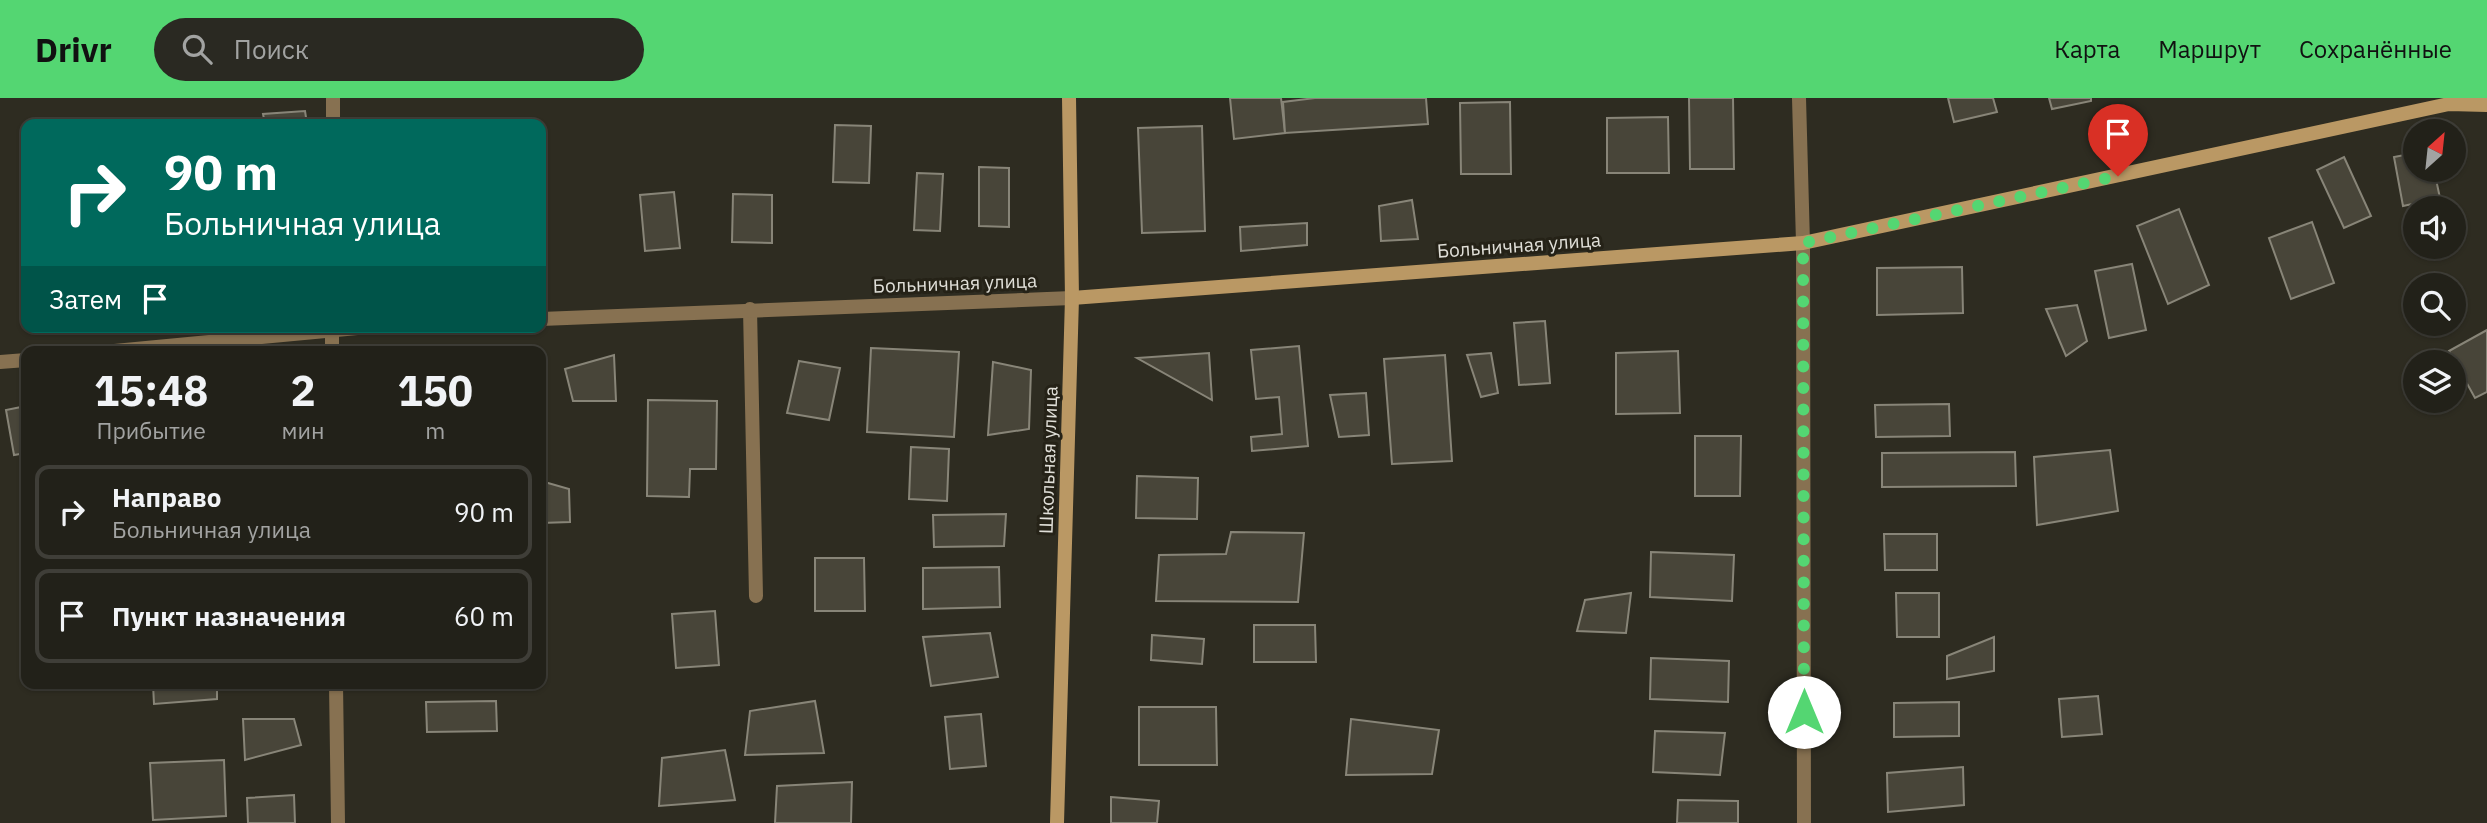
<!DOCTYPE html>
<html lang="ru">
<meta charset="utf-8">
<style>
:root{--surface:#222119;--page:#2a2922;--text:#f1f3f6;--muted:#a2a3a2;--line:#3f3e38;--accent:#54d672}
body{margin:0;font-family:"IBM Plex Sans",sans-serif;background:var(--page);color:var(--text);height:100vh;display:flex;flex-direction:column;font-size:26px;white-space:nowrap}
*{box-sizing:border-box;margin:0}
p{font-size:23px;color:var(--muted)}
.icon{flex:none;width:38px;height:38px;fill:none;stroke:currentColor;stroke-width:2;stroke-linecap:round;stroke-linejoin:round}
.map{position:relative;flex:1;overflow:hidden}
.details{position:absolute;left:21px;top:248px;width:525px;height:343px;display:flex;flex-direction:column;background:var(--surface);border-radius:14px;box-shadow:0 2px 5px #0004,0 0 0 2px var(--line)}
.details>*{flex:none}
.banner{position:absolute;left:21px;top:21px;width:525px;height:214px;border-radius:14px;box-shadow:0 2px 5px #0004,0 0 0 2px var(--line);background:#00695c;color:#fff;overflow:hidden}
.needle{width:46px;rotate:27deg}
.buttons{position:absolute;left:2403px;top:21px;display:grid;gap:14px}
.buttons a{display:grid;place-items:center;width:63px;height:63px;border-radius:50%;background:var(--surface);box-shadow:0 2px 5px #0004,0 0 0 2px var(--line);font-size:35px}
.pin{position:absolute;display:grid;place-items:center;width:60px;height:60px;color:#fff;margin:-72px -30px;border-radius:50% 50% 50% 0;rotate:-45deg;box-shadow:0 0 7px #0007}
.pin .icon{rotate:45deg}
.me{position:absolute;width:77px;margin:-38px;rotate:0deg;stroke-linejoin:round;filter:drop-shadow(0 0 5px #0008)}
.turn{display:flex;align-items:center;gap:24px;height:147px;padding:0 28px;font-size:32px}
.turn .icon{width:91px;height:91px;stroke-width:2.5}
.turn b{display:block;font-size:49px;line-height:60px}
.then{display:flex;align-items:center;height:66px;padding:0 28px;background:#0003;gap:14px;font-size:26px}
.eta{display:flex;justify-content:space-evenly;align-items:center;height:119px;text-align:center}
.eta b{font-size:42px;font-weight:700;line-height:49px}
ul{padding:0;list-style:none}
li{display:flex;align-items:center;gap:21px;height:94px;margin:0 14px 10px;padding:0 14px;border:4px solid var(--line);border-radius:14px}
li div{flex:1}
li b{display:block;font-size:26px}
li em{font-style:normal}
header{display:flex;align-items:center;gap:42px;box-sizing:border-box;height:98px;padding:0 35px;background:var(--accent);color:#111}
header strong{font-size:33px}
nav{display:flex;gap:38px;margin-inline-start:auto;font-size:24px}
.search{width:490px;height:63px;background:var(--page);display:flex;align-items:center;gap:18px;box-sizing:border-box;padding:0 24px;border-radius:38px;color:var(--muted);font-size:26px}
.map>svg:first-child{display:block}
.building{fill:#484539;stroke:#888578;stroke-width:2}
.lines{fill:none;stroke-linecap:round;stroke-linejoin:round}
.lane{stroke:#877151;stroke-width:14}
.street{stroke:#877151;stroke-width:14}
.secondary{stroke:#ba9864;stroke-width:14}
.route{stroke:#54d672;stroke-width:12;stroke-dasharray:0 21.6}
.labels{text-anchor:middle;stroke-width:6;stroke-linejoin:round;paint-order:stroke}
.street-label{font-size:19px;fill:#e0dfd8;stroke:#252217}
</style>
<header>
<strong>Drivr</strong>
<div class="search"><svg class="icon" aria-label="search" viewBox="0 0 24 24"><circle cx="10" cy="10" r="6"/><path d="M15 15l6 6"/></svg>Поиск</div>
<nav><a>Карта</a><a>Маршрут</a><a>Сохранённые</a></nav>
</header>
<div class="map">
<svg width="2487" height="725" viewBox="0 0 2487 725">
<rect width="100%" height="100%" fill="#2e2c21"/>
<g class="building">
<polygon points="1230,0 1281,0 1285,35 1234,41"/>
<polygon points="1315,0 1426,0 1428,26 1285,35 1283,4"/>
<polygon points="1689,0 1733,0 1734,71 1690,71"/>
<polygon points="1948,0 1993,0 1997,14 1954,24"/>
<polygon points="2049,0 2091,0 2091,3 2052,11"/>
<polygon points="1510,4 1511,76 1461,76 1460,5"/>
<polygon points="305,13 307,26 265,26 263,16"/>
<polygon points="1668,19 1669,75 1607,75 1607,20"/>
<polygon points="406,21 502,22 502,26 406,26"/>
<polygon points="835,27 871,28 869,85 833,84"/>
<polygon points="1202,28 1205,133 1142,135 1138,30"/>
<polygon points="2415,55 2415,72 2434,72 2440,100 2403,108 2394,59"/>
<polygon points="2344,59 2371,118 2344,130 2317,72"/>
<polygon points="979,69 1009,70 1009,129 979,128"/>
<polygon points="917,75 943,76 940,133 914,132"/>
<polygon points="674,94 680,150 645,153 640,97"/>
<polygon points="733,96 772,97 772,145 732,144"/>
<polygon points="1412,102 1418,141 1381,143 1379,108"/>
<polygon points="2179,111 2209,187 2168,206 2137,128"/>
<polygon points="2312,124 2334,185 2291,201 2269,140"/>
<polygon points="1307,125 1307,147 1241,153 1240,129"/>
<polygon points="2132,166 2146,232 2109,240 2095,173"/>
<polygon points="1962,169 1963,215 1877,217 1877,170"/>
<polygon points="2077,207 2087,243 2066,258 2046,211"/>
<polygon points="1545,223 1550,285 1519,287 1514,225"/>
<polygon points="2487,232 2487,294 2475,300 2449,253"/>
<polygon points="1299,248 1308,348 1252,353 1251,339 1282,336 1279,299 1256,301 1251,252"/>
<polygon points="871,250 959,254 954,339 867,334"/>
<polygon points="1678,253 1680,315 1616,316 1616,255"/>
<polygon points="1209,255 1212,302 1137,260"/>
<polygon points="1491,255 1498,295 1481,299 1467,257"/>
<polygon points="614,257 616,303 573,303 565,271"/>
<polygon points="1445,257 1452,363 1392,366 1384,261"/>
<polygon points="799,263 840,270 829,322 787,315"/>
<polygon points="993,264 1031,272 1029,331 988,337"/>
<polygon points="1366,295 1369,337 1339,339 1330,297"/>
<polygon points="648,302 717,303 716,371 690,371 689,399 647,398"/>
<polygon points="1949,306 1950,338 1876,339 1875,307"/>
<polygon points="26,308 26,355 14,357 6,312"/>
<polygon points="1695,338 1741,338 1740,398 1695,398"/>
<polygon points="911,349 949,351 947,403 909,401"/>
<polygon points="2110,352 2118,413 2037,427 2034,359"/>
<polygon points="2015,354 2016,388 1882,389 1882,355"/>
<polygon points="1137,378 1198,380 1197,421 1136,420"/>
<polygon points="541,383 569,391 570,424 541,425"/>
<polygon points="1006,416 1004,448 934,449 933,417"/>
<polygon points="1231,434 1304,435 1298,504 1156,503 1159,457 1226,456"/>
<polygon points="1884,436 1937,436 1937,472 1885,472"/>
<polygon points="1651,454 1734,457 1732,503 1650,499"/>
<polygon points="815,460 864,460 865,513 815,513"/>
<polygon points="999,469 1000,509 923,511 923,470"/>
<polygon points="1631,495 1626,535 1577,533 1585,502"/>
<polygon points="1896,495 1939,495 1939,539 1897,539"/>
<polygon points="715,513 719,567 676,570 672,516"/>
<polygon points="1254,527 1315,527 1316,564 1254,564"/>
<polygon points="990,535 998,579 931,588 923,539"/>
<polygon points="1152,537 1204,541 1202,566 1151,562"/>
<polygon points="1994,539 1994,573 1947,581 1947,558"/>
<polygon points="1651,560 1729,563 1728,604 1650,601"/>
<polygon points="153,586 217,586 217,601 154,606"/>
<polygon points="2098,598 2102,636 2062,639 2059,601"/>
<polygon points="496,603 497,633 427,634 426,604"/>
<polygon points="815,603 824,655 745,657 750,613"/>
<polygon points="1959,604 1959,638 1894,639 1894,605"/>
<polygon points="1139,609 1216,609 1217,667 1139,667"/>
<polygon points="981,616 986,668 950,671 945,619"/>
<polygon points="243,621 294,621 301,647 245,662"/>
<polygon points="1351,621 1439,632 1432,676 1346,677"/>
<polygon points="1655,633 1725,635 1720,677 1653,674"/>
<polygon points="725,652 735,702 659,708 662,660"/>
<polygon points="224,662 226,718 153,722 150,665"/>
<polygon points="1963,669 1964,707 1888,714 1887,675"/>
<polygon points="852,684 851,725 775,725 777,688"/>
<polygon points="294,697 295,725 248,725 247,700"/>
<polygon points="1111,699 1159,703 1157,725 1111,725"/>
<polygon points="1678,702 1738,703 1738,725 1677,725"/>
</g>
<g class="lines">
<polyline class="lane" points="750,211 756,498"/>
<g class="street">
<polyline points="1799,0 1803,145 1804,725"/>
<polyline points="333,26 333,0"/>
<polyline points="541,221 1072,200"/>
<polyline points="332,229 332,254"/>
<polyline points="104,254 368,229"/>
<polyline points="0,264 26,262"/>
<polyline points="336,586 338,725"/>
</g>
<g class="secondary">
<polyline points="1072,200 1803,145 2449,6 2487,7"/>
<polyline points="1057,725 1072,200 1069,0"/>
</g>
</g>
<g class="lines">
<polyline class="route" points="1804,614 1803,145 2118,78"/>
</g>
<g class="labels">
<g class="street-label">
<text transform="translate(1519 147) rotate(-4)" y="7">Больничная улица</text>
<text transform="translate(955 185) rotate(-2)" y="7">Больничная улица</text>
<text transform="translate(1048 362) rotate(-88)" y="7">Школьная улица</text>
</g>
</g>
</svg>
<div class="buttons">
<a><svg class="needle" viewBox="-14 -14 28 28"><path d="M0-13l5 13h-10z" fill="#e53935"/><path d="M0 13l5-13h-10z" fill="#a2a3a2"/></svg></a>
<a><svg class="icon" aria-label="sound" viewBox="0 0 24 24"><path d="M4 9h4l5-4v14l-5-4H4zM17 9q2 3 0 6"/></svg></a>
<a><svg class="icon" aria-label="search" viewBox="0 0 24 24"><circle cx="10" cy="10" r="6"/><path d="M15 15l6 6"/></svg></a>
<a><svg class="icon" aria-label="layers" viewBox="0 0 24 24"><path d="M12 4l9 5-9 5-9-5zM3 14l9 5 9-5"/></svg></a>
</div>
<div class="pin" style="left:2118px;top:78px;background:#d93025"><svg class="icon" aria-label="arrive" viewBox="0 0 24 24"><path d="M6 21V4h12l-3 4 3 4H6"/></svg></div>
<svg class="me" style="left:1804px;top:614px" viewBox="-20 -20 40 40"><circle r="19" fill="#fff"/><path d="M0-13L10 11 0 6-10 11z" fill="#54d672"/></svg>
<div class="banner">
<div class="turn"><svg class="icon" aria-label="right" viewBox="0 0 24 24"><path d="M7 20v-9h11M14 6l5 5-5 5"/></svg><div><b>90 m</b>Больничная улица</div></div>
<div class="then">Затем<svg class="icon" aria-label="arrive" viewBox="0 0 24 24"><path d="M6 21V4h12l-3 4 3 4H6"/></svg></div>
</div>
<section class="details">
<div class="eta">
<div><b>15:48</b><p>Прибытие</p></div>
<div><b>2</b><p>мин</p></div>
<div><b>150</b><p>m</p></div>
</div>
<ul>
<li><svg class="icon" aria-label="right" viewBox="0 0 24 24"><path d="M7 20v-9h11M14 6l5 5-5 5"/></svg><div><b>Направо</b><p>Больничная улица</p></div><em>90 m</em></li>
<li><svg class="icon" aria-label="arrive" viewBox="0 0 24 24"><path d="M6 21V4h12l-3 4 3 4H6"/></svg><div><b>Пункт назначения</b></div><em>60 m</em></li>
</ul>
</section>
</div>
